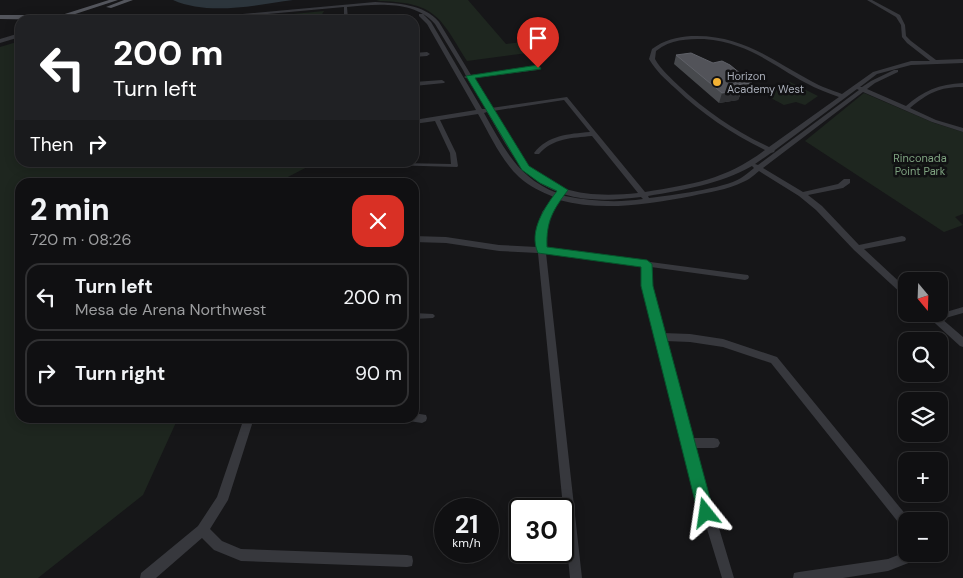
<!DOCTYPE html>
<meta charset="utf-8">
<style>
:root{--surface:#101012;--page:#19191b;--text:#f1f3f6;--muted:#9c9d9f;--line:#303032}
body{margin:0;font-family:"DM Sans",sans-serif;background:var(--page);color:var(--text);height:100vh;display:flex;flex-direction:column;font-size:19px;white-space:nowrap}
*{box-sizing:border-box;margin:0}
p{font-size:16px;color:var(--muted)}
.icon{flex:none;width:28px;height:28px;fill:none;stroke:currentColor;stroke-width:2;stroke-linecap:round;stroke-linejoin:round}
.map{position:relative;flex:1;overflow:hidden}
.details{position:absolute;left:15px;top:178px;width:404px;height:245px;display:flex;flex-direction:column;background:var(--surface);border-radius:15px;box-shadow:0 2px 12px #0003,0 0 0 1px var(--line)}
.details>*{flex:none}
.banner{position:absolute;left:15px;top:15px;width:404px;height:152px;border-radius:15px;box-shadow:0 2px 12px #0003,0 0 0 1px var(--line);background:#202124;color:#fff;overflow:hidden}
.needle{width:32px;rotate:161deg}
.buttons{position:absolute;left:898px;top:272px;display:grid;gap:10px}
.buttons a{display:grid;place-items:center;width:50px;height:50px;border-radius:10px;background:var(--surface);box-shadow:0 2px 12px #0003,0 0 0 1px var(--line);font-size:25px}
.speed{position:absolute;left:434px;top:498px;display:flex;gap:10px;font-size:25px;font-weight:700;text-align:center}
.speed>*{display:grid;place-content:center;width:65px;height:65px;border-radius:50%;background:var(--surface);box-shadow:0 2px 12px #0003,0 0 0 1px var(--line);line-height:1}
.speed small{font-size:12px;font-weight:400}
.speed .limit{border:2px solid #111;border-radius:8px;background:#fff;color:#111}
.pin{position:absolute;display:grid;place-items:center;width:42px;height:42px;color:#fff;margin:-51px -21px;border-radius:50% 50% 50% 0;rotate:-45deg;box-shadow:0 0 5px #0007}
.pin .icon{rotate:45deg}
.me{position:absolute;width:55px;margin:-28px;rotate:345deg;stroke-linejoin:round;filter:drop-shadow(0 0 4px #0008)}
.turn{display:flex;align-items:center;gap:18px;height:105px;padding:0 15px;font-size:22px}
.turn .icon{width:65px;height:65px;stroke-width:2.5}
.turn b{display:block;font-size:35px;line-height:42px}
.then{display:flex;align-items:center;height:48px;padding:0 15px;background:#0003;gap:10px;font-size:19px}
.round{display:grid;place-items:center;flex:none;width:52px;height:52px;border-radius:15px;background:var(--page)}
.summary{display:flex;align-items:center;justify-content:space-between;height:85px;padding:0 15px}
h1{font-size:30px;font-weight:800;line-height:38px}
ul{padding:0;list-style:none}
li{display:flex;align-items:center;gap:15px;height:68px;margin:0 10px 8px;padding:0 5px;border:2px solid var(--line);border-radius:15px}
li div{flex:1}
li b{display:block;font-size:19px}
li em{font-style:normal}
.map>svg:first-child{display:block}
.green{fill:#1e261f}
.water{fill:#2c353c}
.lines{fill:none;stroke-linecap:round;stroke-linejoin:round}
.minor{fill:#37383d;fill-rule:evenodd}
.major{fill:#53555c;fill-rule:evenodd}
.wall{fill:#47494d}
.shaded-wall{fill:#2f3033}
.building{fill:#525359;stroke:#5f6168}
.route{fill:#0b8043;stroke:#07532c}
.poi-dot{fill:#f2b134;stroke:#111113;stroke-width:2}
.labels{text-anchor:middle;stroke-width:5;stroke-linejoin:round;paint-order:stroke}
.far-poi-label{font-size:11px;fill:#a8adb8;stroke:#111113;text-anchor:start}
.far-park-label{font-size:11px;fill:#7fa381;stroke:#111113}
</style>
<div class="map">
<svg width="963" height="578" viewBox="0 0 963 578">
<rect width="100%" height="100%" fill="#161618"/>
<g class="green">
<path d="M 380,0 L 468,0 L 506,44 L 546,39 L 558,49 L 467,61 C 439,15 435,2 376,1 Z"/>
<polygon points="324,11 319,20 232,20"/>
<polygon points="20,41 20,162 309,163 309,166 286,178 284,182 20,182 20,418 178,418 143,495 38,578 0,578 0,47"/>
<polygon points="790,82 818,96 805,105 796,102 784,105 767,96"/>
<polygon points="864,93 934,123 963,132 963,214 955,217 963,225 944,232 805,141"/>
</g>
<path class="water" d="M 173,0 L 293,0 C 255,5 209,16 173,0 Z"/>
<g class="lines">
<g class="minor">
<path d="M 867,0 L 872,0 L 900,15 L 905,25 L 906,36 L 911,41 L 936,60 L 963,59 L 963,63 L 911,65 L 877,74 L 860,87 L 862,87 L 871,81 L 894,70 L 898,70 L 898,72 L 875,83 L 867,89 L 906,106 C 923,91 939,84 963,83 L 963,87 C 939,87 928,93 910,108 L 936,120 L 963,128 L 963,132 L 932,122 L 863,92 L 763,168 L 803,192 L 838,184 L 844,179 L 850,179 L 850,183 L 843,188 L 808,195 L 822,206 L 859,245 L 902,236 L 905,237 L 906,239 L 905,241 L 864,249 L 906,288 L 906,296 L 903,295 L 854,250 L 816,210 L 799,196 L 759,171 C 754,175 749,180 743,182 C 727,190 709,192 692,196 C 648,204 603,212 559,200 L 550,212 L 545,248 L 748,275 L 749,277 L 748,279 L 745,280 L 651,267 L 654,295 L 663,333 L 690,334 L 723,339 L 777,357 L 911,521 L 906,521 L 906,529 L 902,527 L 771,363 L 723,347 L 690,342 L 665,341 L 692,438 L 714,438 L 718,439 L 720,443 L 718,447 L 714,448 L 695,448 L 734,578 L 722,578 L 693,483 L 652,326 L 646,295 L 643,266 L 546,253 L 582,578 L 570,578 L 538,253 L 499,251 L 446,243 L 414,242 L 414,236 L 446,237 L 499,245 L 537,247 L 542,212 L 554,197 C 541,192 529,186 519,177 C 501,160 490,135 478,114 L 440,120 L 456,153 L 458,166 L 457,167 L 354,164 L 351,162 L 451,164 L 450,153 L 435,121 L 414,124 L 414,120 L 476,110 L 427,24 L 419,16 L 419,14 L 423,14 L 431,22 L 482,109 L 486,109 L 468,79 L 464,77 L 466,76 L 463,70 L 435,24 C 415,0 375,4 347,7 L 348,19 L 387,19 L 389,20 L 344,20 L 344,7 L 204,20 L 186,20 L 188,19 L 375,2 C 397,3 424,4 439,22 L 471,75 L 540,67 L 541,68 L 538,70 L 473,78 L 491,108 L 567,97 L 645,192 C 693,184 725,180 765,150 C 732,134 702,114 675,88 C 665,79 656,71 649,59 L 652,49 C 664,40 677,37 691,36 C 741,34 770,59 811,81 C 821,87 832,90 842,94 L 873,72 L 911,61 L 930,61 L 907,43 L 902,37 L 901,25 L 896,17 ZM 704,39 C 749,43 769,63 806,83 C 817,89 828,93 839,97 L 769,147 C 737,132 707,112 680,87 C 671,78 661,70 655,59 L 656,51 C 671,39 687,39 704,39 ZM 857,89 L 859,90 L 758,165 L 755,164 L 771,153 L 774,152 L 775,150 ZM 564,100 L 590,132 C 568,134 548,135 534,153 L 535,154 L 539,154 C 553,138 572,138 592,136 L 638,193 C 598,197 555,196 526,164 C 512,149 503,129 493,111 ZM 487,112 C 507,145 520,179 559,192 L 557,193 C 517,177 504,148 484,113 ZM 752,166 L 754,168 C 750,171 746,175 741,178 C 723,189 672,195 649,198 L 648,196 C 684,190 720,184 752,166 ZM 563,194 C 589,202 616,200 641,197 L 643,199 C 616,203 591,201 565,196 L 563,196 Z"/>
<polygon points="20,33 20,37 0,43 0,39"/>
<polygon points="414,53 427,52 430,54 427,56 414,57"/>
<polygon points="442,80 445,82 444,83 414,86 414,82"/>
<polygon points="963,307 963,313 942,319 963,337 963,347 960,346 925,314 939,314"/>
<polygon points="414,313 433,314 435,316 433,318 414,319"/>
<polygon points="414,413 426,415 427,418 426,421 422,423 409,421 408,418 414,418"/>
<polygon points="244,418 254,418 228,500 210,529 222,541 241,549 407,555 412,556 413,561 412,566 407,567 241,561 214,550 202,538 156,578 140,578 141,573 198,526 217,497"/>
<polygon points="906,552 906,554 923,554 921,558 888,571 843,578 793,578 794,573 799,572 888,559"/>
</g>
<g class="major">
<polygon points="109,0 118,0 57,20 0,19 0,15 26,15 49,19"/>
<polygon points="124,0 133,0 111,8 106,7"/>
</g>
</g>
<polygon class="wall" points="676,55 749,92 741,93 738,100 719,103 674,64"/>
<polygon class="shaded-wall" points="752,83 749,92 741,93 738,100 719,103 722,93 735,85"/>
<polygon class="building" points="691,53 713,63 722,61 730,65 752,83 735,85 742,90 722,93 676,55"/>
<path class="route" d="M 538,65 L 541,69 L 475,78 L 529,166 L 568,190 C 553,210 546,221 547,247 L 647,260 L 652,264 L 653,286 L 714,513 L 712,518 L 706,520 L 701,518 L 698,513 L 641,286 L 641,267 L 538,253 C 528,231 545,207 557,191 L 540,183 L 522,170 L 466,76 Z"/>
<circle class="poi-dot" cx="717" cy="82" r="5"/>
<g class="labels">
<g class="far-poi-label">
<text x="727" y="80">Horizon<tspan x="727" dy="13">Academy West</tspan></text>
</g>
<g class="far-park-label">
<text x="920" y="162">Rinconada<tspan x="920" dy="13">Point Park</tspan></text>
</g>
</g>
</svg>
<div class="buttons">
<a><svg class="needle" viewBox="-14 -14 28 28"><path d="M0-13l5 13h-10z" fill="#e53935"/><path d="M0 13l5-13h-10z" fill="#9c9d9f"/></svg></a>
<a><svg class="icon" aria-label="search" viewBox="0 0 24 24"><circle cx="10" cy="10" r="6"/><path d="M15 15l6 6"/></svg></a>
<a><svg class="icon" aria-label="layers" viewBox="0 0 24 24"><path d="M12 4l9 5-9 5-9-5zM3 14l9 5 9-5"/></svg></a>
<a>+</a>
<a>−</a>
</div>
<div class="speed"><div>21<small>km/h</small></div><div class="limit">30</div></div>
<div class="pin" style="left:538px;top:68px;background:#d93025"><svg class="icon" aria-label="arrive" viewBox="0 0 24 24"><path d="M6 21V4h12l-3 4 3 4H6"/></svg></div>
<svg class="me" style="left:706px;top:513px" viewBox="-20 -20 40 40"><path d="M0-17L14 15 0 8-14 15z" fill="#0b8043" stroke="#fff" stroke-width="4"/></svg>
<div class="banner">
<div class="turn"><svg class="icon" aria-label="left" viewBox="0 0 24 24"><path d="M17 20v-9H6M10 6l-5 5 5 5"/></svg><div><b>200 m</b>Turn left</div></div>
<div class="then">Then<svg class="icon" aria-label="right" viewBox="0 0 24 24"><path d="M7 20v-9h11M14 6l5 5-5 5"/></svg></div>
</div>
<section class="details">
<div class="summary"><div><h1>2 min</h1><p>720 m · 08:26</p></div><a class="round" style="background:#d93025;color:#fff"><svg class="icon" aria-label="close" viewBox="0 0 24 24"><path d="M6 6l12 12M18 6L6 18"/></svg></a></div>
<ul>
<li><svg class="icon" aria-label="left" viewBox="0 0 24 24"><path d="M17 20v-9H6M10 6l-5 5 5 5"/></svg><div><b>Turn left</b><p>Mesa de Arena Northwest</p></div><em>200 m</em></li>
<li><svg class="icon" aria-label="right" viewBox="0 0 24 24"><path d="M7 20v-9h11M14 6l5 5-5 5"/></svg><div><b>Turn right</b></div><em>90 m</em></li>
</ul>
</section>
</div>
